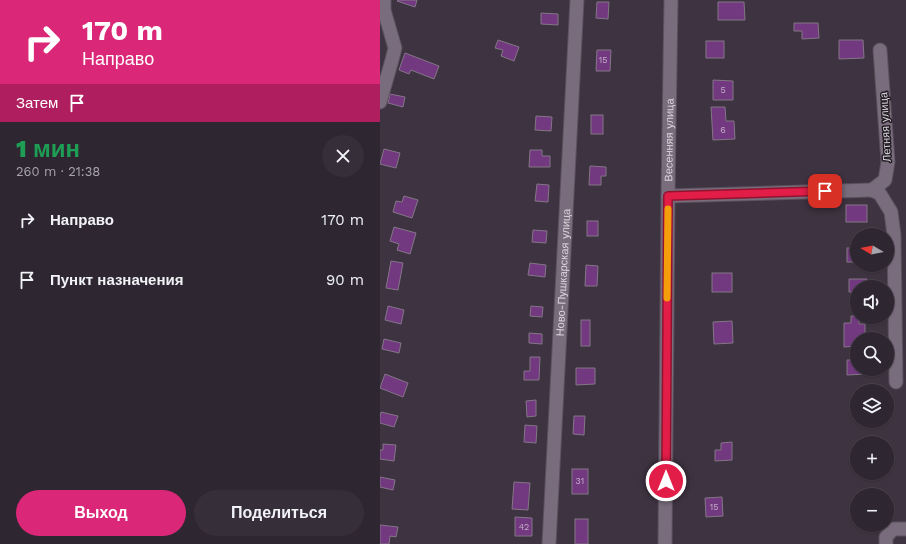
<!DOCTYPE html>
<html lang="ru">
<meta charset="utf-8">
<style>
:root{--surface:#2e2631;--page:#362e39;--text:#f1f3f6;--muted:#a7a5ab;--line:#49434d;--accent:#db2777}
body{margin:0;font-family:"Work Sans",sans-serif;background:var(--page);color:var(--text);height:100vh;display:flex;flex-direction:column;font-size:15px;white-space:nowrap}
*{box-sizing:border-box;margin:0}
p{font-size:13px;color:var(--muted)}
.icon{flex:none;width:22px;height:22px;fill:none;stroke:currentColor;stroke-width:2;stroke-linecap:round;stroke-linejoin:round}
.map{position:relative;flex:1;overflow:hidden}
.panel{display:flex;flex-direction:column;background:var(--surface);width:380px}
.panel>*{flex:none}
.banner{background:#db2777;color:#fff;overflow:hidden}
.needle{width:26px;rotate:280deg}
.fabs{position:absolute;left:470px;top:228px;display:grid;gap:8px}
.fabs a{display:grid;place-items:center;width:44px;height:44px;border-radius:50%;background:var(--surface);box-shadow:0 1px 3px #0004,0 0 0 1px var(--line);font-size:20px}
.pin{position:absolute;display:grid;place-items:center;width:34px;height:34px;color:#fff;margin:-17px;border-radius:8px;box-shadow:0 2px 6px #0006}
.me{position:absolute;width:44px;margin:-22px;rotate:0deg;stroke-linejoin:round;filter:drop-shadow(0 0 3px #0008)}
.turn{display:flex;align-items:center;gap:14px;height:84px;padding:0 16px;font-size:18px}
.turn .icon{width:52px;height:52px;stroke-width:2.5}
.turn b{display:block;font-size:28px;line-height:34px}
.then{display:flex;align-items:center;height:38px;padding:0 16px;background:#0003;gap:8px;font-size:15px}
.round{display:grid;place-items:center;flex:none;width:42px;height:42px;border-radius:21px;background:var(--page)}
.head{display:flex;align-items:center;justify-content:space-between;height:68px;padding:0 16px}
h1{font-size:24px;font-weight:800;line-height:30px;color:#1e9e55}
.button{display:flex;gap:8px;margin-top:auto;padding:8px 16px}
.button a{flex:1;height:46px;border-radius:24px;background:var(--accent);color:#fff;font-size:16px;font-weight:800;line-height:46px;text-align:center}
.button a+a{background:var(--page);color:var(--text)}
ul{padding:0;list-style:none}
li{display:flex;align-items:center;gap:12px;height:60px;padding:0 16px}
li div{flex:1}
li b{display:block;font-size:15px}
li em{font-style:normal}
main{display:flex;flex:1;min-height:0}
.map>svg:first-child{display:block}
.building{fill:#733980;stroke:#837686}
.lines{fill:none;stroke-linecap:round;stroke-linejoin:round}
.minor-casing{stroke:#5c525e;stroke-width:15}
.minor{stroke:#796c7c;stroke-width:13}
.route-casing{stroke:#92132f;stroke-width:10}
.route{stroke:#e11d48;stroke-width:7}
.slow{stroke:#f59e0b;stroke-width:7}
.labels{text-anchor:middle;stroke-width:3;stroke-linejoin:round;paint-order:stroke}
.number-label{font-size:9px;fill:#c2aec6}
.street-label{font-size:11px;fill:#dcd5de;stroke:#221d23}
</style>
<main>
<section class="panel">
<div class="banner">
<div class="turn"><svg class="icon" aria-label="right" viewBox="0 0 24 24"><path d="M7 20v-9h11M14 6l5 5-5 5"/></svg><div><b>170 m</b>Направо</div></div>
<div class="then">Затем<svg class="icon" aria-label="arrive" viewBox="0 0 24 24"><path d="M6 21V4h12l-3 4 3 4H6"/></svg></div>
</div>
<div class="head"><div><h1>1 мин</h1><p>260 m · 21:38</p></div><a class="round"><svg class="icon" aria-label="close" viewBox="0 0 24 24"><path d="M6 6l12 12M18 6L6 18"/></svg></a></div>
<ul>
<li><svg class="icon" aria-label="right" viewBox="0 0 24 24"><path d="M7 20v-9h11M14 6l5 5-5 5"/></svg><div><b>Направо</b></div><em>170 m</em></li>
<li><svg class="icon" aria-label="arrive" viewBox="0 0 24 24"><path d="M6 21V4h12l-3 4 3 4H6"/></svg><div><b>Пункт назначения</b></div><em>90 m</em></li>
</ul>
<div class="button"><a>Выход</a><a>Поделиться</a></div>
</section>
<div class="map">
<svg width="526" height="544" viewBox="0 0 526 544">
<rect width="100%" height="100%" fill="#3e3341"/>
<g class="building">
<polygon points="18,0 37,0 35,7 17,1"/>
<polygon points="217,2 229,2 228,19 216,18"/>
<polygon points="338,2 364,2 365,20 338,20"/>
<polygon points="161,13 178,14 178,25 161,24"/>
<polygon points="414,23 438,23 439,38 422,39 422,31 414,31"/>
<polygon points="118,40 139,47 134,61 121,56 123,50 115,48"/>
<polygon points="459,40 483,40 484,58 459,59"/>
<rect x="326" y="41" width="18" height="17"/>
<polygon points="217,50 231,50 230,71 216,71"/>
<polygon points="25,53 59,66 54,79 31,70 29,74 19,70"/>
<polygon points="333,80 353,81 353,100 333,100"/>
<polygon points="10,94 25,97 23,107 8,103"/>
<polygon points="331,107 345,107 346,121 354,121 355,139 333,140"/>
<rect x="211" y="115" width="12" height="19"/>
<polygon points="156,116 172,117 171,131 155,130"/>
<polygon points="4,149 20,153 16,168 0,164"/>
<polygon points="150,150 162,150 162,156 170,156 170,167 149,167"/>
<polygon points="210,166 226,167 226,176 221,176 221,185 209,185"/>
<polygon points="157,184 169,185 168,202 155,201"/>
<polygon points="24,196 38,200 32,218 13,212 16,201 22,202"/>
<rect x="466" y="205" width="21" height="17"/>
<rect x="207" y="221" width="11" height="15"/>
<polygon points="14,227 36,233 30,254 17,250 19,244 10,241"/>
<polygon points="153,230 167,231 166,243 152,242"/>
<rect x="467" y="248" width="10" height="14"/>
<polygon points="11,261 23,263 18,290 6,288"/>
<polygon points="150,263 166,265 165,277 148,275"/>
<polygon points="206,265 218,266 217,286 205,286"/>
<rect x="332" y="273" width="20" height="19"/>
<polygon points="469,279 487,279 487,287 477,287 477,292 469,292"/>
<polygon points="8,306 24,310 21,324 5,320"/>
<polygon points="151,306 163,307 162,317 150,316"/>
<polygon points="471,316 477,316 477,317 479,317 479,324 485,324 485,339 477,339 477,346 464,347 464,323 471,323"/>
<rect x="201" y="320" width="9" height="26"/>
<polygon points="352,321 353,343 334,344 333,322"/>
<polygon points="149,333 162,334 162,344 149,343"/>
<polygon points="4,339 21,343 19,353 2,349"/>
<polygon points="150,357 160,357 159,380 144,380 144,371 150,371"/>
<polygon points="467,360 477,360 477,369 486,369 486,374 467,375"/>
<polygon points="196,368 215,368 215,384 196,385"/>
<polygon points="5,374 28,383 23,397 0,388"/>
<polygon points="156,400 156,416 147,417 146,401"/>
<polygon points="1,412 18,416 14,427 0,423 0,417"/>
<polygon points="194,416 205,416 204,435 193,434"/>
<polygon points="145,425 157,426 156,443 144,442"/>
<polygon points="352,442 352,460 335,461 335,450 341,450 341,443"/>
<polygon points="3,444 16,445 14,461 0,459 0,450 3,450"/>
<rect x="192" y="469" width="16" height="25"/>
<polygon points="0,477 15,480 13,490 0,487"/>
<polygon points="134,482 150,483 148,510 132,509"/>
<polygon points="342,497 343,516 326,517 325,498"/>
<polygon points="135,517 152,518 152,536 135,536"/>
<rect x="195" y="519" width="13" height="25"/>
<polygon points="0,525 18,527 16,537 10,536 9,544 0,544"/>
</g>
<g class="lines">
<g class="minor-casing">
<g id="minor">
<polyline points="0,102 12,60 15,48 4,10 4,0"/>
<polyline points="492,190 500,194 511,212 514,235 516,382"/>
<polyline points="492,190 505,180 508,162 500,50"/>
<polyline points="288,196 492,190"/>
<path id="s1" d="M 169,544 L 197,0"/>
<path id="s2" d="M 285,544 L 288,196 L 291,0"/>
<polyline points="506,544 506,537 513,529 526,529"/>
</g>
</g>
<use href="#minor" class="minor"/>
</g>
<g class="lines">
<g class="route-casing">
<polyline id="route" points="286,481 288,196 445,191"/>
</g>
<use href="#route" class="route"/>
<polyline class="slow" points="287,298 288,209"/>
</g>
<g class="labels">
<g class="number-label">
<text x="223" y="63">15</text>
<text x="343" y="93">5</text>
<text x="343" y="133">6</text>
<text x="200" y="484">31</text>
<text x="334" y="510">15</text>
<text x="144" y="530">42</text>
</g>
<g class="street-label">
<text transform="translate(505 127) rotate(-93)" y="4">Летняя улица</text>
<text dy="4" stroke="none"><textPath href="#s2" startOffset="404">Весенняя улица</textPath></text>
<text dy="4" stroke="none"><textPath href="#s1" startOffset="272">Ново-Пушкарская улица</textPath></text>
</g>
</g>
</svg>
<div class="fabs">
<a><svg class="needle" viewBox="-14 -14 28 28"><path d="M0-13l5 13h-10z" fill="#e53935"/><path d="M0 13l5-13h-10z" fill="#a7a5ab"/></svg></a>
<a><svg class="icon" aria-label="sound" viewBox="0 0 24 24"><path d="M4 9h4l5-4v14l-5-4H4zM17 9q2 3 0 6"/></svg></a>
<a><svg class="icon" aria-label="search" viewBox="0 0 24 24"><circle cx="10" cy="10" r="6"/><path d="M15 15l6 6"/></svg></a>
<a><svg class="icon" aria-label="layers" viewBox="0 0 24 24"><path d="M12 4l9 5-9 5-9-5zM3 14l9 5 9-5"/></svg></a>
<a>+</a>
<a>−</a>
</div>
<div class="pin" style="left:445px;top:191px;background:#d93025"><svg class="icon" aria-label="arrive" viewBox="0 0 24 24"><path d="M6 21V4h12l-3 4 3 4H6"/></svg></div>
<svg class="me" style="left:286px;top:481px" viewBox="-20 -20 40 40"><circle r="17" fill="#e11d48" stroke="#fff" stroke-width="3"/><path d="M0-11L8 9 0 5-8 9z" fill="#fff"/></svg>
</div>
</main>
